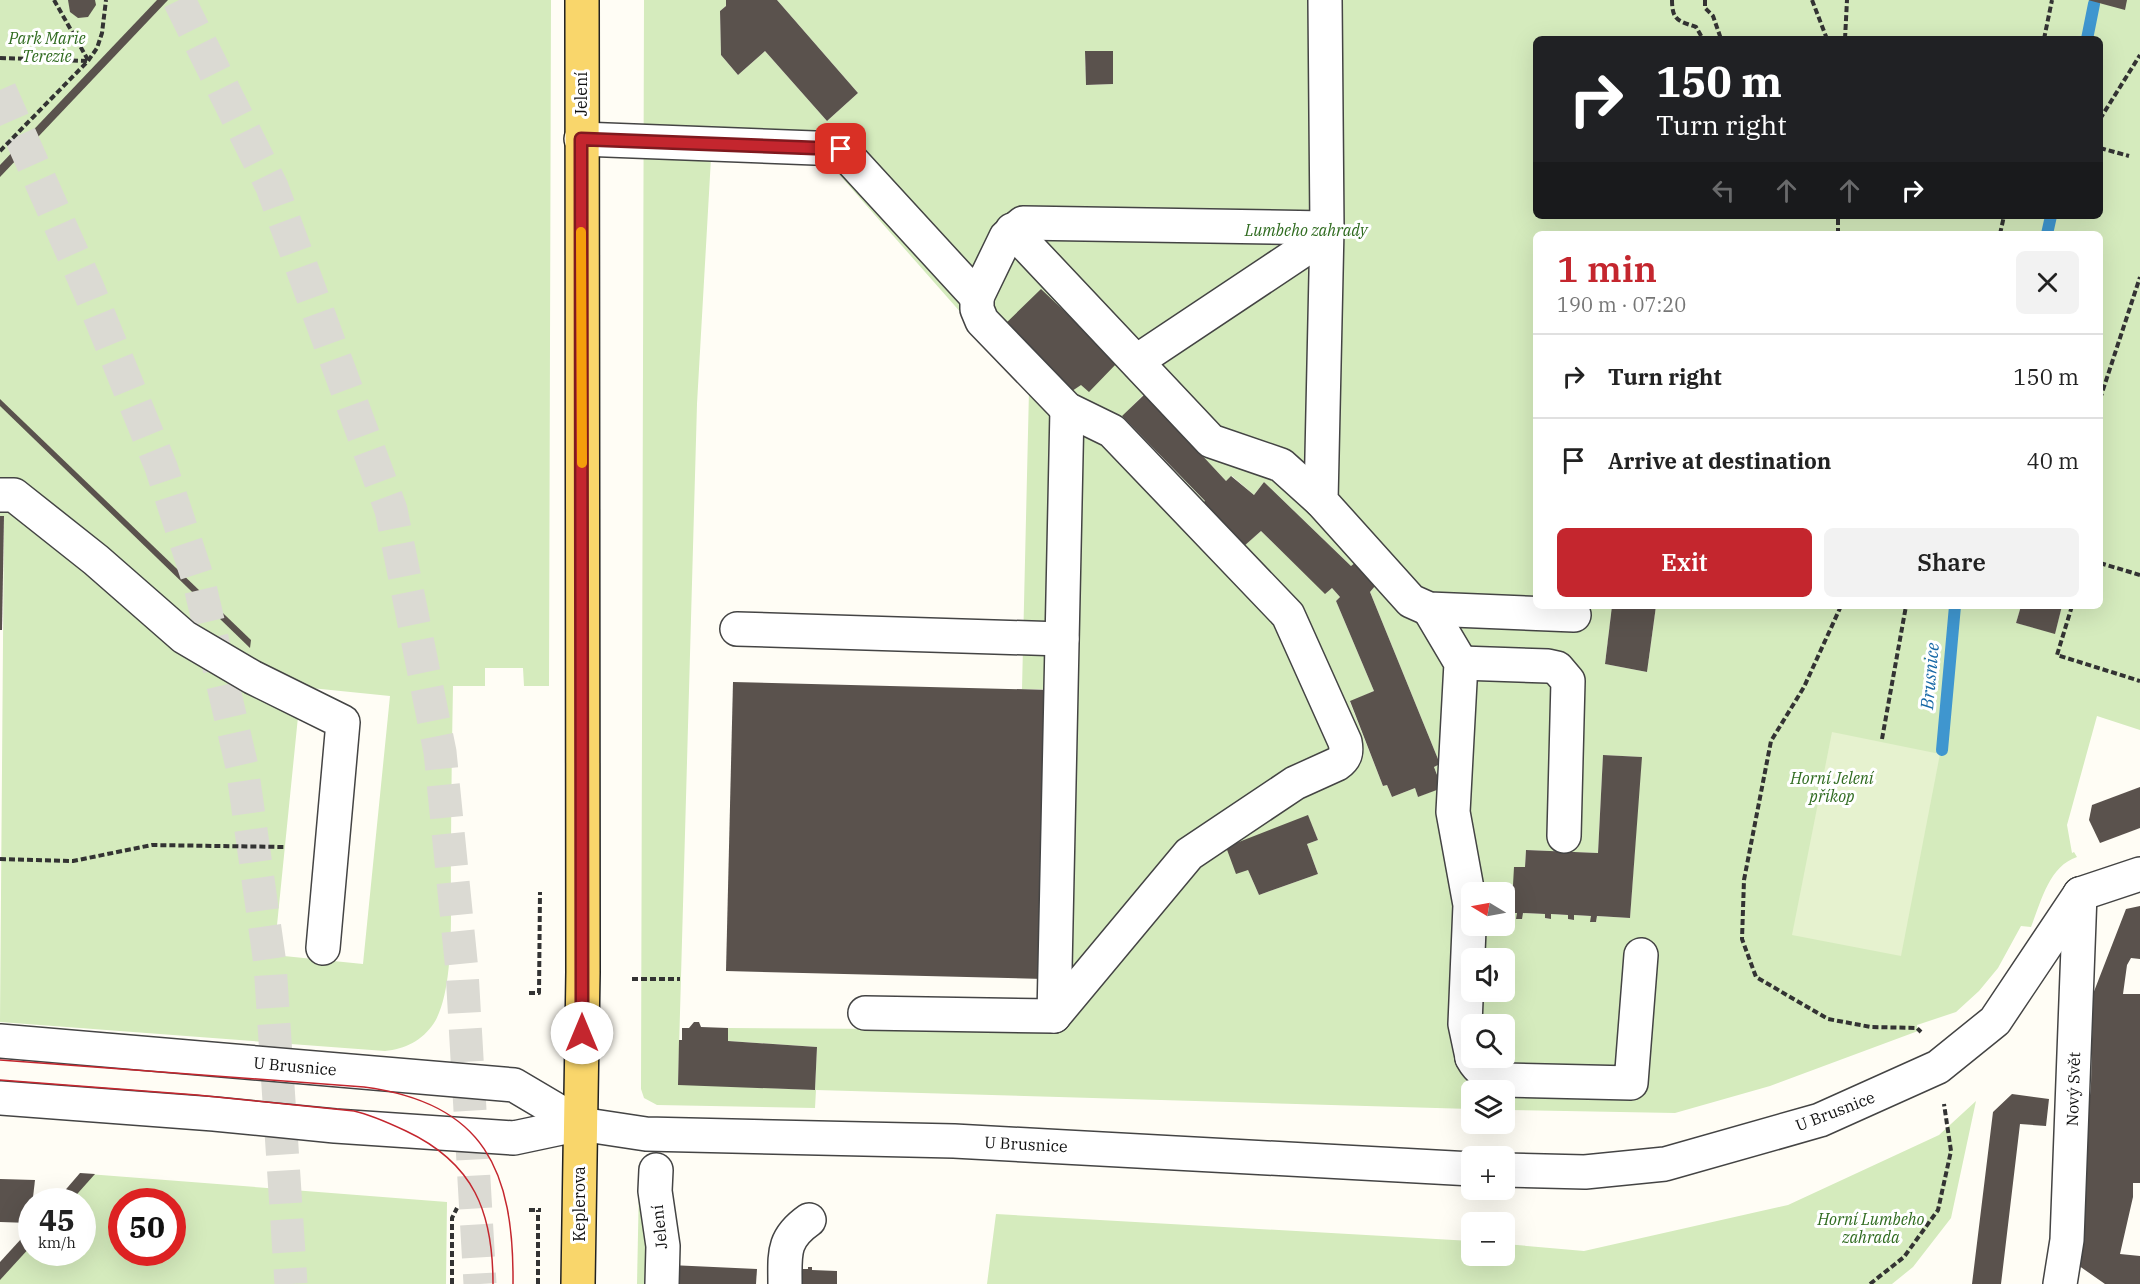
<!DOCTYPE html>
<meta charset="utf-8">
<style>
:root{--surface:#fff;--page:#f2f2f2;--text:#222;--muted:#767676;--line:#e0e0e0;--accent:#c4262e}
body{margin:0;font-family:"IBM Plex Serif",serif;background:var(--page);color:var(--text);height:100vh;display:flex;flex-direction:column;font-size:22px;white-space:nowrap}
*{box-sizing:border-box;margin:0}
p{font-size:20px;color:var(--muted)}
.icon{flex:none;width:33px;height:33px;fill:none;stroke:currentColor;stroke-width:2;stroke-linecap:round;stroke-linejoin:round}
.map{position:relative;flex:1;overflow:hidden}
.panel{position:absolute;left:1533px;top:231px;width:570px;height:378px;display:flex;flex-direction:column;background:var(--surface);border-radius:9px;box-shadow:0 6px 24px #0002}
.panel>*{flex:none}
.guide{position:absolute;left:1533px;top:36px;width:570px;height:183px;border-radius:9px;box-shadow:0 6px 24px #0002;background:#202124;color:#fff;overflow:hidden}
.needle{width:39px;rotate:280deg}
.tools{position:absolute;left:1461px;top:882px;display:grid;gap:12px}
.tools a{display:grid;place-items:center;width:54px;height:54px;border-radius:9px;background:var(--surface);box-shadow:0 6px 24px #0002;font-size:30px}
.speed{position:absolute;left:18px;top:1188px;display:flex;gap:12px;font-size:30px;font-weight:700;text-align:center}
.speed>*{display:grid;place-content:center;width:78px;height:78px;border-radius:50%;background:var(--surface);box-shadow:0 6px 24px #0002;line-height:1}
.speed small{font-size:15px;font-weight:400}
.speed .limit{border:9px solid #d22;background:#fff;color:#111}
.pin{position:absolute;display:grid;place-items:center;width:51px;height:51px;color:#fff;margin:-26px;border-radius:12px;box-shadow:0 3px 9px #0006}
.me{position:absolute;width:66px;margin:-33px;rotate:0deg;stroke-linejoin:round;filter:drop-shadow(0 0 4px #0008)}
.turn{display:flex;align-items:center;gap:21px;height:126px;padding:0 24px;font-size:27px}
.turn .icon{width:78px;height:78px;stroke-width:2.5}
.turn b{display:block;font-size:42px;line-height:51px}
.lanes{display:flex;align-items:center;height:57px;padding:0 24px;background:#0003;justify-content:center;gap:30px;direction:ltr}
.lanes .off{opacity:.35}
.round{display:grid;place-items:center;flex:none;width:63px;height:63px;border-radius:9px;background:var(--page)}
.overview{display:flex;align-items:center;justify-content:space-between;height:102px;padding:0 24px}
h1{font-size:36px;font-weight:600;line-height:45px;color:var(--accent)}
.cta{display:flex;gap:12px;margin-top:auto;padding:12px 24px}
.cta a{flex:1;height:69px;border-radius:9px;background:var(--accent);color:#fff;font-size:24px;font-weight:600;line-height:69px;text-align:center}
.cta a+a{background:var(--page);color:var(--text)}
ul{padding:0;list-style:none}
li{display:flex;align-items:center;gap:18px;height:84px;padding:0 24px;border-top:2px solid var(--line)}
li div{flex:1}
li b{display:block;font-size:22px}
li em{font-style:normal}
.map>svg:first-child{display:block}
.green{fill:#d5ebbd;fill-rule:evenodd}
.pitch{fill:#e6f2cf}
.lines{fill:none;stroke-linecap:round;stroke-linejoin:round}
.stream{stroke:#3f96cf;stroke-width:12}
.building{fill:#5a524d}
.highway-tunnel{stroke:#dbdad3;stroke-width:33;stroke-dasharray:33 16;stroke-linecap:butt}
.minor-casing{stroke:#444;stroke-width:36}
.major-casing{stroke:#222;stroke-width:36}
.path{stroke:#333;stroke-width:4;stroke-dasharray:6 3;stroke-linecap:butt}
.minor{stroke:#fff;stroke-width:33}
.major{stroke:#f9d66b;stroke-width:33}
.tram{stroke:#c4262e;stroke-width:1.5}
.route-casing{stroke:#7f191e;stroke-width:15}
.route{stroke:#c4262e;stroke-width:10}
.slow{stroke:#f59e0b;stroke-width:10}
.labels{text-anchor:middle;stroke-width:6;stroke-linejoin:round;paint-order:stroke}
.park-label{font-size:16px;font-style:italic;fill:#2f6b1f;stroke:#fff}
.street-label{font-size:16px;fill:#111;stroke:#fff}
.water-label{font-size:18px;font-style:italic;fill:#1768a6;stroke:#fff}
</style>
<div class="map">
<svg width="2140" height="1284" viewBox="0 0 2140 1284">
<rect width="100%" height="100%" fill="#fffdf5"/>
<g class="green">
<path d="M 0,0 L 551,0 L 549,686 L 524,686 L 523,668 L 485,668 L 485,686 L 453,686 C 452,744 451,802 451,860 C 450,902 456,988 434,1023 C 422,1041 405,1049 385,1051 L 0,1022 L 4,516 L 0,516 ZM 301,687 L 390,696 L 363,964 L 274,955 Z"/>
<path d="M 644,0 L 726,0 L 726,6 L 720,11 L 721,55 L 738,75 L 765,51 L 827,121 L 858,93 L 777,0 L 2140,0 L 2140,730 L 2097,716 L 2067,825 L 2072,853 L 2074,852 L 2077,857 C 2049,866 2041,902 2031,927 L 2021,926 L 1998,968 L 1979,991 L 1956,1012 L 1917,1025 L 1918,1031 L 1770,1086 L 1675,1113 L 1505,1110 L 1504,1090 L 1472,1090 L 1471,1109 L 816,1090 L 815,1108 L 657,1105 L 644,1098 L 641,1089 ZM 1536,39 L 2100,39 L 2100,216 L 1536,216 ZM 1085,51 L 1113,51 L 1113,84 L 1086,85 ZM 711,158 L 829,163 L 1029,390 L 1022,689 L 1069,690 L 1062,1030 L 728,1028 L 728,1041 L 817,1047 L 815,1090 L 678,1084 L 697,404 ZM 1536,234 L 2100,234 L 2100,606 L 2062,606 L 2055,633 L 2016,623 L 2021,606 L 1656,606 L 1647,672 L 1605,664 L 1612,606 L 1536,606 ZM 1144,394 L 1226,481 L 1232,476 L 1254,495 L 1264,482 L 1351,566 L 1361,558 L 1381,579 L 1370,592 L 1440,764 L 1434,767 L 1442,787 L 1418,797 L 1415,788 L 1392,797 L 1387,785 L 1383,786 L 1350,702 L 1374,691 L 1336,601 L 1340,597 L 1332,588 L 1325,593 L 1261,531 L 1244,546 L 1205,501 L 1122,417 ZM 1603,755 L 1641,757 L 1630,918 L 1597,916 L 1596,922 L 1591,922 L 1591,916 L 1574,915 L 1574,920 L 1568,919 L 1568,915 L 1551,914 L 1551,919 L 1545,918 L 1545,914 L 1523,913 L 1517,918 L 1517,913 L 1505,913 L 1504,926 L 1472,926 L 1476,882 L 1513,885 L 1525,867 L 1526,850 L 1598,853 ZM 1308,816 L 1318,840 L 1307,844 L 1318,874 L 1259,895 L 1248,870 ZM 1472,958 L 1504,958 L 1504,992 L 1472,992 ZM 1472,1024 L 1504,1024 L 1504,1058 L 1472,1058 Z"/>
<polygon points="1976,1101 1951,1218 1913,1267 1892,1284 987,1284 996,1214 1471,1241 1472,1256 1504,1256 1505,1244 1584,1251 1788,1205 1939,1135"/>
<path d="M 88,1174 L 447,1202 L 446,1284 L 0,1284 L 0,1271 L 31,1236 L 32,1252 L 82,1252 L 82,1202 L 63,1201 ZM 122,1202 L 172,1202 L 172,1252 L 122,1252 Z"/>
<polygon points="639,1185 654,1284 637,1284"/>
</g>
<polygon class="pitch" points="1832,732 1940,754 1901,956 1792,935"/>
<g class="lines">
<g class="stream">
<polyline points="2087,39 2094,4"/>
<polyline points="2047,234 2051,216"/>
<polyline points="1942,750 1955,606"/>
</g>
</g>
<g class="building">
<polygon points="68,0 95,0 96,5 88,17 78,18 70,12"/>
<polygon points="157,0 168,0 0,177 0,165"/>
<polygon points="726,0 777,0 858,93 827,121 765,51 738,75 721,55 720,11 726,6"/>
<polygon points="2088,0 2127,0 2125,10"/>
<polygon points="1085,51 1113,51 1113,84 1086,85"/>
<polygon points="1041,289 1118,362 1089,392 1081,385 1069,393 1003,326"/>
<polygon points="1145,394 1226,481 1231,476 1254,495 1264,482 1351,566 1361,558 1381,579 1370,592 1440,764 1434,767 1442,788 1418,797 1415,788 1392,797 1387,785 1383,786 1350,701 1374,691 1336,601 1340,597 1332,588 1325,594 1261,531 1243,547 1202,504 1205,501 1122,416"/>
<polygon points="0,399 251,640 250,648 0,406"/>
<polygon points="0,516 4,516 2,630 0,630"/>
<polygon points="1612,606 1656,606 1647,672 1605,664"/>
<polygon points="2021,606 2062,606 2055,634 2016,623"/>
<polygon points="733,682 1051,690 1044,979 726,971"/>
<polygon points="1603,755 1642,757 1630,918 1597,916 1596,922 1590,922 1591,916 1574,915 1574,920 1568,919 1568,915 1551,914 1551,919 1545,918 1545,914 1523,913 1522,919 1516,919 1517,913 1504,913 1504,892 1479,892 1476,882 1513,885 1514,867 1525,867 1526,850 1598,853"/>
<polygon points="2140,787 2140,828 2100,843 2089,820 2092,805"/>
<polygon points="1308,815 1318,840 1307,844 1318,874 1259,895 1248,870 1236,874 1226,847"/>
<polygon points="2140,906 2140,959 2131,958 2127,965 2123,994 2140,994 2140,1183 2133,1183 2133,1197 2120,1254 2140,1256 2140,1284 2105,1284 2075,1263 2091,1084 2093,994 2126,909"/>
<polygon points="694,1022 699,1022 701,1027 728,1028 728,1041 817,1047 815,1090 678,1085 679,1040 682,1040 682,1028 689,1028"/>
<polygon points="2012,1094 2049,1099 2046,1126 2020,1124 2001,1284 1972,1284 1993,1112"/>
<polygon points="80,1173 95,1174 70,1202 55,1202"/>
<polygon points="0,1179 35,1180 30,1223 0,1222"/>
<polygon points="32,1227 32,1245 0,1280 0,1262"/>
<polygon points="670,1265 757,1269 756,1284 670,1284"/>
<polygon points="808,1267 812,1267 812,1270 837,1271 837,1284 801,1284 802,1269 808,1269"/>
</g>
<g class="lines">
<g class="highway-tunnel">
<polyline points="179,0 272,187 391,510 440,752 462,971 480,1284"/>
<polyline points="0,90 88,288 161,467 199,582 242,767 270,964 291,1284"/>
</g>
<g class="minor-casing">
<g id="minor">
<polyline points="1325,0 1327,228 1321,501 1411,601 1429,609 1574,615"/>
<polyline points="581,139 841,149 977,297 1006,237 1023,223 1327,228"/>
<polyline points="1012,230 1211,441 1281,465 1321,501"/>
<polyline points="1137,361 1311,245 1327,228"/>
<polyline points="0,495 14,495 96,560 184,637 252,677 343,722 323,948"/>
<polyline points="1429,609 1461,663 1453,812 1470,905 1465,1024 1472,1057"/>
<polyline points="737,629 1062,639"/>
<polyline points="1461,663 1548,666 1557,668 1568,681 1564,836"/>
<polyline points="2080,894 2140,874"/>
<path d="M 865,1013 L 1054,1016 L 1189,854 L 1295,783 L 1337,764 C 1346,758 1347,752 1345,742 L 1288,615 L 1112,431 L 1067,409 L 982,321 L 977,309 L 977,297"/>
<polyline points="1054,1016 1067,409"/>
<polyline points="0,1041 514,1085 580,1124 646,1134 954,1141 1472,1169"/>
<path d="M 1472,1058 C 1479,1071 1488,1076 1503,1080 L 1631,1083 L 1641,955"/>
<polyline points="0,1098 214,1114 335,1126 514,1138 580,1124"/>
<polyline points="656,1170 655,1191 663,1246 662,1284"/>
<polyline points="1504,1170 1585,1172 1665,1164 1820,1120 1938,1067 1995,1021 2080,894"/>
<path d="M 785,1284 C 785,1254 782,1239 809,1220"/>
<polyline points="2060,1284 2067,1240 2080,894"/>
</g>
</g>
<g class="major-casing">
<polyline id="major" points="578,1284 583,972 582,0"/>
</g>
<g class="path">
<polyline points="54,0 88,60"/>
<path d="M 1672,0 C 1672,21 1679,21 1696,27 L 1703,39"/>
<polyline points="1705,0 1705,8 1713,16 1721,39"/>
<polyline points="1812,0 1827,39"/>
<polyline points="1845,39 1847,0"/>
<polyline points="2044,39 2052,0"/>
<polyline points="0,58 87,61"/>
<polyline points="2100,119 2140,55"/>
<polyline points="2100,148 2129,156"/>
<polyline points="0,151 88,61 97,48 102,33 106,0"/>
<polyline points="1838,234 1838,216"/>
<polyline points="2000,234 2004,216"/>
<polyline points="2100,399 2140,277"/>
<polyline points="2100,563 2140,575"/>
<polyline points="1841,606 1804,687 1771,741 1744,880 1742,939 1756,977 1828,1019 1871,1027 1917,1028 1921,1032"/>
<polyline points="2072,606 2057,655 2140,681"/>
<polyline points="1882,739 1906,606"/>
<polyline points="0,859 73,861 152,845 285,847"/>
<polyline points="632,979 680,979"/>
<polyline points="529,993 539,993 540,892"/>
<polyline points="529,1210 541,1210"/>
<polyline points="452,1284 452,1218 457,1208"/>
<polyline points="538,1284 538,1210"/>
<polyline points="1870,1284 1904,1257 1938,1210 1951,1151 1944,1104"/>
</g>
<use href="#minor" class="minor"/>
<use href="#major" class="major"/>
<g class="tram">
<path d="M 0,1060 L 364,1087 C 485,1103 514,1171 513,1284"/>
<path d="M 0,1080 L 197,1095 L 354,1111 C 372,1115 389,1123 406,1131 C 474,1163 493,1212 493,1284"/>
</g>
</g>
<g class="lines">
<g class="route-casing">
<polyline id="route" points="582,1033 581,139 841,149"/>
</g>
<use href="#route" class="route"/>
<polyline class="slow" points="581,232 582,463"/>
</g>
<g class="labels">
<g class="park-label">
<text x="47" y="44">Park Marie<tspan x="47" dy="18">Terezie</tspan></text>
<text x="1306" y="236">Lumbeho zahrady</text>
<text x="1832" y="784">Horní Jelení<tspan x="1832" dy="18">příkop</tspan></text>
<text x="1871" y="1225">Horní Lumbeho<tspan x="1871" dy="18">zahrada</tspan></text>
</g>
<g class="street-label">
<text transform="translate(581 94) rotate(-90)" y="6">Jelení</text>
<text transform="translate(295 1066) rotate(5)" y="6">U Brusnice</text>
<text transform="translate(2073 1089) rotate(-88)" y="6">Nový Svět</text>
<text transform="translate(1835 1111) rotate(-21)" y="6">U Brusnice</text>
<text transform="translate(1026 1144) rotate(3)" y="6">U Brusnice</text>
<text transform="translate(579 1204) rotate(-90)" y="6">Keplerova</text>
<text transform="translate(659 1227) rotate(-96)" y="6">Jelení</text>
</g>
<g class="water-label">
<text transform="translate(1930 676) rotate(-85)" y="6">Brusnice</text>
</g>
</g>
</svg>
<div class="tools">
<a><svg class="needle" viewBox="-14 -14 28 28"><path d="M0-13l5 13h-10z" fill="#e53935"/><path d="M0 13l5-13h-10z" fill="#767676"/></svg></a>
<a><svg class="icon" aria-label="sound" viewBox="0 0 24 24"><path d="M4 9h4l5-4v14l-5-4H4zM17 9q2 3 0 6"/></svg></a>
<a><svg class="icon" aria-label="search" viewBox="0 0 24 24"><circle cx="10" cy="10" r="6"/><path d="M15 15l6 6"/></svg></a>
<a><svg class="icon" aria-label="layers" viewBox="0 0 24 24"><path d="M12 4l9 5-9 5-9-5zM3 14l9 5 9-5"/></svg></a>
<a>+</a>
<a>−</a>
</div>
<div class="speed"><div>45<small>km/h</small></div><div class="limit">50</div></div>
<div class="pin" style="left:841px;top:149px;background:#d93025"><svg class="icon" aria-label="arrive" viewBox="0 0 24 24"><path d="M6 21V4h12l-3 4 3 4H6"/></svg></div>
<svg class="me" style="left:582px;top:1033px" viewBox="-20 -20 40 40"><circle r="19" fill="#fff"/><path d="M0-13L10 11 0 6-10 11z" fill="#c4262e"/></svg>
<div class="guide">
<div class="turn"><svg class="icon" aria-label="right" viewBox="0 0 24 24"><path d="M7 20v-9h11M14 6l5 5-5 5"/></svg><div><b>150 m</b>Turn right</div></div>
<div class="lanes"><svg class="icon off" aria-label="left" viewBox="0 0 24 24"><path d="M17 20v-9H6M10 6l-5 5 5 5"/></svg><svg class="icon off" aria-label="ahead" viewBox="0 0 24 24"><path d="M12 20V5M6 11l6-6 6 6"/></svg><svg class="icon off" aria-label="ahead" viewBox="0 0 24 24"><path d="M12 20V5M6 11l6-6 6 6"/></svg><svg class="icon" aria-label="right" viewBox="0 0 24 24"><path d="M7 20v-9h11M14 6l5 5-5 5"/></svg></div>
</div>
<section class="panel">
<div class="overview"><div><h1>1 min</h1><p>190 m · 07:20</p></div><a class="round"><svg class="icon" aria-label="close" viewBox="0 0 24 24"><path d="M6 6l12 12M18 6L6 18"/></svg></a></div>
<ul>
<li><svg class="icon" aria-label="right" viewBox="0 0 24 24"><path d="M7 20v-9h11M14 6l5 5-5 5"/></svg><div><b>Turn right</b></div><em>150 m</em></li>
<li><svg class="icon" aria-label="arrive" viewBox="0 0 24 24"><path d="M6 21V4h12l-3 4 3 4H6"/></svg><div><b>Arrive at destination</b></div><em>40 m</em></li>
</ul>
<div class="cta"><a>Exit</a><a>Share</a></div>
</section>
</div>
